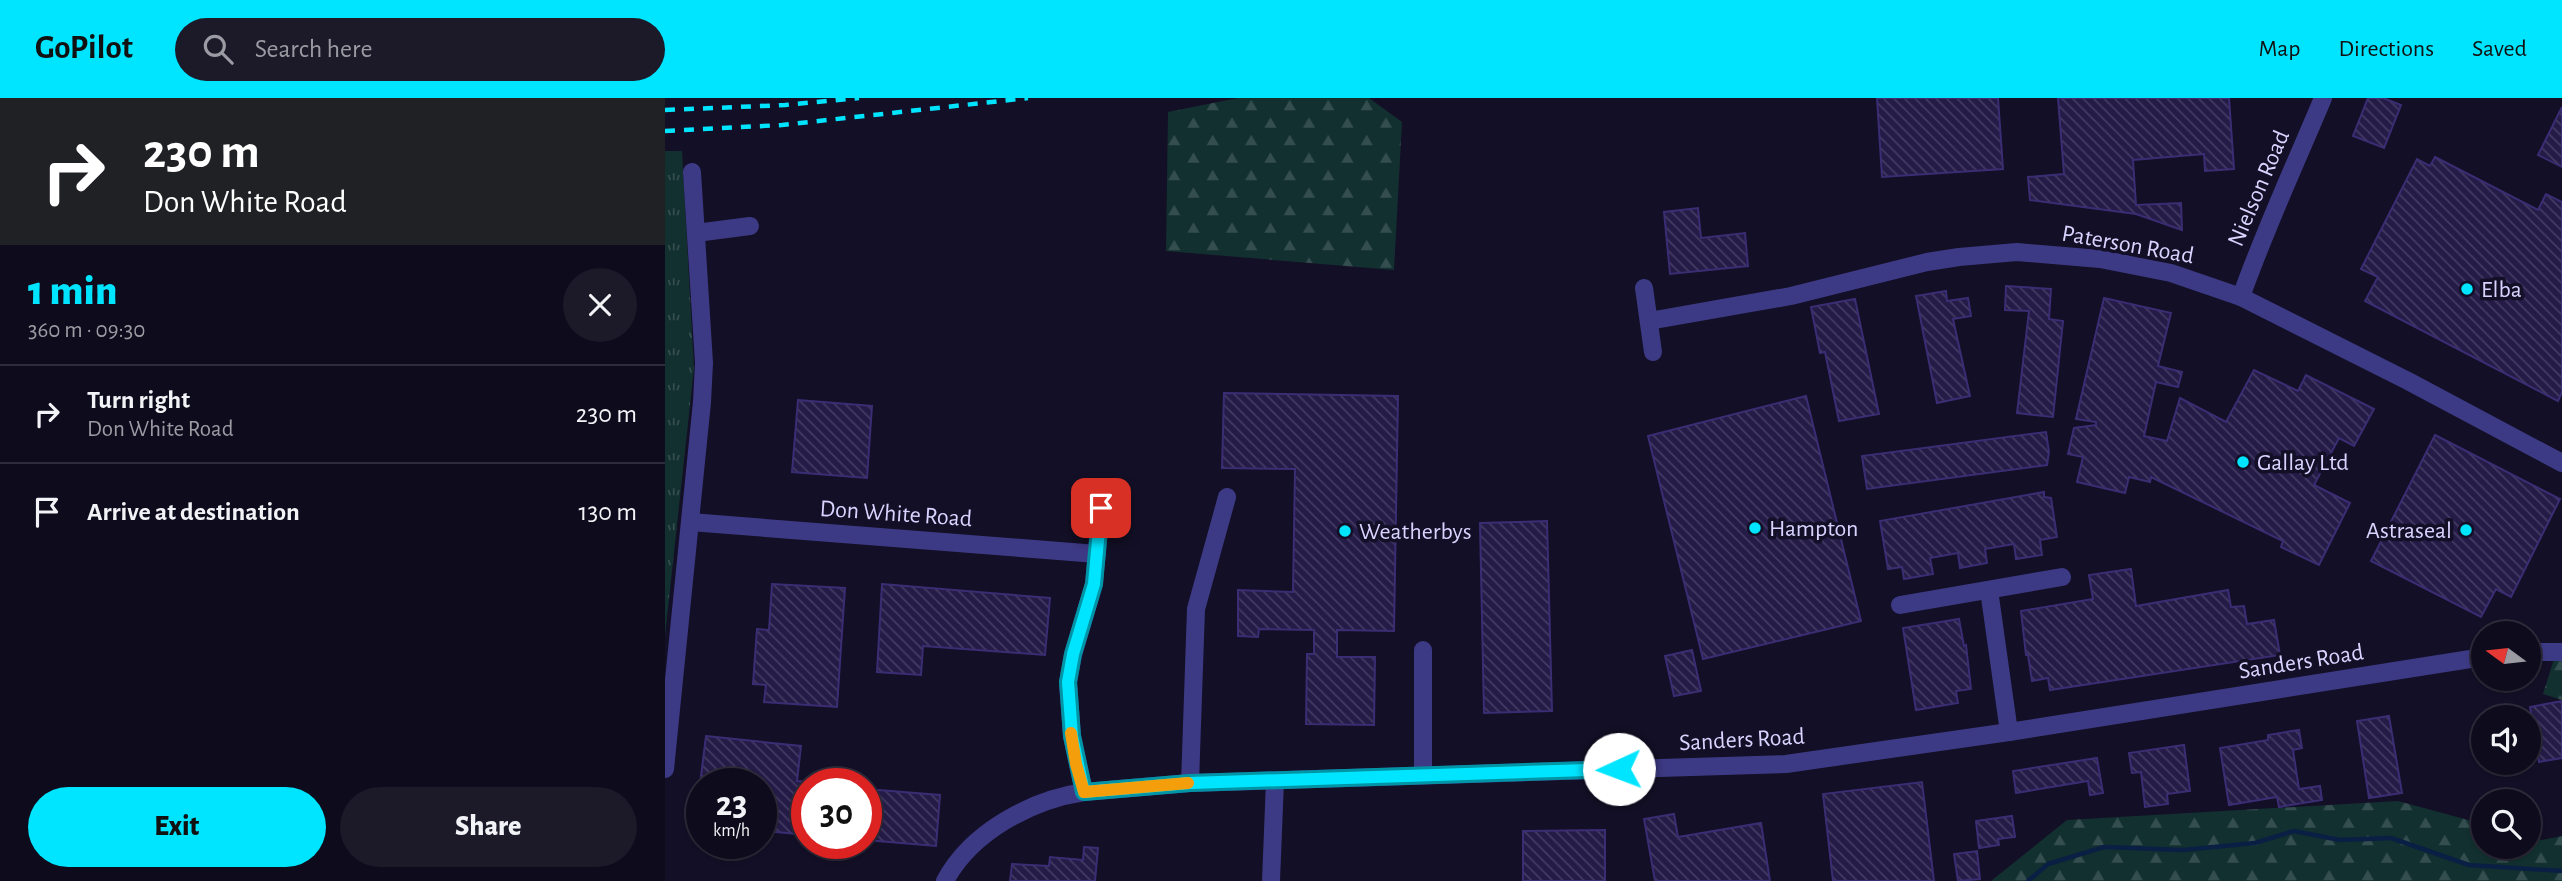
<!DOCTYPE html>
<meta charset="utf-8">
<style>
:root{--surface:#0e0b1c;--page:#1c1929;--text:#f1f3f6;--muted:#9b9ba3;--line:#2e2b3b;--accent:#00e5ff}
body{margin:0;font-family:"Alegreya Sans",sans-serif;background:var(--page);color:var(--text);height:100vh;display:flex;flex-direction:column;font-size:26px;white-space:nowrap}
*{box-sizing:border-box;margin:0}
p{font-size:23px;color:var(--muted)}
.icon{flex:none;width:38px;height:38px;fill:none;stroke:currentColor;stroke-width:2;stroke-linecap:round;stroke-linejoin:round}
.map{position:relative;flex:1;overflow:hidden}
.panel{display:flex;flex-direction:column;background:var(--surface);width:665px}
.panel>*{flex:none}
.banner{background:#202124;color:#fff;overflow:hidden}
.needle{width:46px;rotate:285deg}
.controls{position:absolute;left:1806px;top:523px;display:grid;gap:14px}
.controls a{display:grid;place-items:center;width:70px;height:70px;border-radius:50%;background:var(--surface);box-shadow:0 2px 5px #0004,0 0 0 2px var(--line);font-size:35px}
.speed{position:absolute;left:21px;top:670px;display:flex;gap:14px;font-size:35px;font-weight:700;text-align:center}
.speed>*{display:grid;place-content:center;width:91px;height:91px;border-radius:50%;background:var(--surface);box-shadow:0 2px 5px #0004,0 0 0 2px var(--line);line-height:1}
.speed small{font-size:18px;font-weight:400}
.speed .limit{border:10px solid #d22;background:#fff;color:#111}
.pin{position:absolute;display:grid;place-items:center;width:60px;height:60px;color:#fff;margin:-30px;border-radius:14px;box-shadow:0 4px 10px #0006}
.me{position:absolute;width:77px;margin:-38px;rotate:268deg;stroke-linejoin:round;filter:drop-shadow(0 0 5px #0008)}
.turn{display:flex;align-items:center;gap:24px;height:147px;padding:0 28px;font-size:32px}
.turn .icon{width:91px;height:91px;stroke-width:2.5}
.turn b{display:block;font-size:49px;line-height:60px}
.round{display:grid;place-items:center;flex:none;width:74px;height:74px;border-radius:37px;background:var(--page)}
.head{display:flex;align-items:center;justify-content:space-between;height:119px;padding:0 28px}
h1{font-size:42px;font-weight:800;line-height:52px;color:var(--accent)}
.action{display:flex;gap:14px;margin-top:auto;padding:14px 28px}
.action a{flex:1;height:80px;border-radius:42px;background:var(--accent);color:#111;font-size:28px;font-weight:800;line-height:80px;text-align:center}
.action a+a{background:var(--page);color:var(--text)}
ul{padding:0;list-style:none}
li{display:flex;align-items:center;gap:21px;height:98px;padding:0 28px;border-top:2px solid var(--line)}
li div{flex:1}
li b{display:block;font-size:26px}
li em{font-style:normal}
header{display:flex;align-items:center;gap:42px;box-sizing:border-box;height:98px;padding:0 35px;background:var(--accent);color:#111}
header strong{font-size:33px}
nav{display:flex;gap:38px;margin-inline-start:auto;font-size:24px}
.search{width:490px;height:63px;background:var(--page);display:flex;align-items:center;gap:18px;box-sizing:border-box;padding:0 24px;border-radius:38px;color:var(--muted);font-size:26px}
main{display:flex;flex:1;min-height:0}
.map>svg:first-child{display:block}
.grass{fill:url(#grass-tufts)}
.forest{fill:url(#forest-firs)}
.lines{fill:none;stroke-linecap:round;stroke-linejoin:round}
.stream{stroke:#0a1f44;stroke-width:4.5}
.building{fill:url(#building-back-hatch);stroke:#3b2d73;stroke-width:2}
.street{stroke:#3d3a85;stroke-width:18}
.rail{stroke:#00e5ff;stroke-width:4.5;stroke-dasharray:10 9;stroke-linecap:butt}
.route-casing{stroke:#0095a6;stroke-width:18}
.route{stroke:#00e5ff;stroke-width:12}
.slow{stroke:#f59e0b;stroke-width:12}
.poi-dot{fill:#00e5ff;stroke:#130f26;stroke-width:2.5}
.labels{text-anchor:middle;stroke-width:7;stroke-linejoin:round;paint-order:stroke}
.street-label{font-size:24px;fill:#d9d4ff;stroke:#130f26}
.poi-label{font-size:24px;fill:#d9d4ff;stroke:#130f26;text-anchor:start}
</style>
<header>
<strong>GoPilot</strong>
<div class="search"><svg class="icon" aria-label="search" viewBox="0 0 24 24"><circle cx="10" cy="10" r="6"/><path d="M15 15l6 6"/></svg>Search here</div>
<nav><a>Map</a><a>Directions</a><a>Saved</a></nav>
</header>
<main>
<section class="panel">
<div class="banner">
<div class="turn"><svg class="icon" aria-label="right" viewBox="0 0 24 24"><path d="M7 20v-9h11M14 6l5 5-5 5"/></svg><div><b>230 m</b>Don White Road</div></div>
</div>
<div class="head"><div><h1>1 min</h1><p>360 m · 09:30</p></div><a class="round"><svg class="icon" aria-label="close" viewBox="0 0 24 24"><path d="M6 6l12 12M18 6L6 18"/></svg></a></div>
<ul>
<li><svg class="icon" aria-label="right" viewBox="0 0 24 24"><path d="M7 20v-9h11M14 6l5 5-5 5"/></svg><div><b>Turn right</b><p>Don White Road</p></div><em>230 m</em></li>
<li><svg class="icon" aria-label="arrive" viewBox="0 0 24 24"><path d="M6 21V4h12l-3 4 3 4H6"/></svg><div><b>Arrive at destination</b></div><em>130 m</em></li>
</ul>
<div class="action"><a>Exit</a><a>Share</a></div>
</section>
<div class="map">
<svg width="1897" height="783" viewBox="0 0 1897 783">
<defs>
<pattern id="grass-tufts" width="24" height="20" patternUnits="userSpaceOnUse" patternTransform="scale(1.75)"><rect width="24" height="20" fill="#12302f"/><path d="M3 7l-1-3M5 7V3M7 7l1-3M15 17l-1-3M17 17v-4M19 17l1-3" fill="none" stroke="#344d4e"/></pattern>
<pattern id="forest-firs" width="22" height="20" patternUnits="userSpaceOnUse" patternTransform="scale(1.75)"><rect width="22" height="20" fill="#12302f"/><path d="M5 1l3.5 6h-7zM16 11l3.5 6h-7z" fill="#344d4e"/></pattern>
<pattern id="building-back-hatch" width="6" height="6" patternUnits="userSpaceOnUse" patternTransform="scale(1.75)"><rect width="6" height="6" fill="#241b47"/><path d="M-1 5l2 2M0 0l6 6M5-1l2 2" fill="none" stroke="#433b63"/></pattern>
</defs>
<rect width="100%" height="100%" fill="#130f26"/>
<polygon class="grass" points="0,53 17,53 29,270 0,538"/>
<g class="forest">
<polygon points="573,0 704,0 737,24 729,172 501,153 503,14"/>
<polygon points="1897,558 1897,602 1878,596 1889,561"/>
<polygon points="1733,703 1818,726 1818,749 1864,749 1864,738 1877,742 1897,738 1897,783 1326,783 1402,722"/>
</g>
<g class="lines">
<polyline class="stream" points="1363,783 1383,766 1439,749 1518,752 1590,745 1629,733 1675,742 1726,740 1804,767 1897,773"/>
</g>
<g class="building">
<polygon points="1212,0 1333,0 1338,71 1217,79"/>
<polygon points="1393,0 1564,0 1569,71 1540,73 1539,56 1468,62 1471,107 1516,105 1517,132 1471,116 1365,102 1363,79 1399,76"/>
<polygon points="1703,0 1718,0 1736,7 1719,50 1688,38"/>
<polygon points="1897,9 1897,69 1873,57"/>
<polygon points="1770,59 1873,112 1881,96 1897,104 1897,294 1893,303 1700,203 1713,179 1696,171 1752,61 1765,68"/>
<polygon points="1033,110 1036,140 1080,135 1083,168 1005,176 999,114"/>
<polygon points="1341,188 1386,191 1384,221 1398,223 1388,319 1352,315 1364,213 1340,212"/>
<polygon points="1281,193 1282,203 1303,200 1306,218 1288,221 1305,298 1272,305 1251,198"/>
<polygon points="1439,200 1506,215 1493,268 1517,274 1513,289 1491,284 1479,338 1502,343 1515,300 1561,324 1589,272 1633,293 1641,277 1709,311 1689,348 1674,340 1649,387 1685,405 1654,467 1616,449 1618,443 1486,379 1485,384 1464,379 1460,395 1412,384 1418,359 1403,356 1409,330 1431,327 1431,324 1411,321"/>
<polygon points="1190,201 1214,316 1174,323 1160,254 1155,255 1146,209"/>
<polygon points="559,295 733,298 729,533 672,532 672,559 710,559 709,627 641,626 642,556 649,556 649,532 594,531 593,539 573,538 573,492 628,494 630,371 557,370"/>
<polygon points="1141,298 1196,523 1038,561 983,338"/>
<polygon points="133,302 207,308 202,380 127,374"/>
<polygon points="1381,334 1384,354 1382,367 1202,391 1197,358"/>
<polygon points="1770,337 1895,401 1846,499 1831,491 1816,519 1706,463"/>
<polygon points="1379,394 1379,399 1386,400 1392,439 1375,442 1377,457 1351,461 1349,446 1320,451 1322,465 1295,470 1293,455 1265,460 1268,476 1239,481 1237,469 1223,471 1215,423"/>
<polygon points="882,423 887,613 819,615 815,425"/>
<polygon points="1466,471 1471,508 1563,492 1566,509 1579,508 1582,526 1609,522 1615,557 1385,592 1383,580 1367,583 1363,557 1361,557 1356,513 1428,501 1424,477"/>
<polygon points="107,486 180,490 172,609 99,604 101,587 88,586 92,531 104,532"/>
<polygon points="217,486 385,500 380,557 258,548 256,577 212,574"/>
<polygon points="1294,521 1299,548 1301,547 1306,591 1291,593 1293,605 1251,612 1238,530"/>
<polygon points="1027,552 1036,593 1009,598 1000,558"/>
<polygon points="1897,603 1897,660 1874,664 1865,609"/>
<polygon points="1724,618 1737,695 1704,700 1692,623"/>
<polygon points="1634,632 1637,650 1628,652 1634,691 1655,688 1657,702 1614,709 1612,699 1564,707 1555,650 1603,642 1603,637"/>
<polygon points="41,638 136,648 132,683 142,684 142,737 101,733 106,694 96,693 96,686 35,686"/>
<polygon points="1519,647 1525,693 1502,696 1503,706 1480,709 1476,674 1467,675 1464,655"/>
<polygon points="1432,660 1438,695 1425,697 1423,683 1351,695 1348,673"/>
<polygon points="1257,684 1269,783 1168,783 1158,696"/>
<polygon points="201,691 275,697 271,748 201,742"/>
<polygon points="1009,716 1013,739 1096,725 1105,783 990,783 979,721"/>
<polygon points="1347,718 1350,739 1333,741 1334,747 1314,750 1311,723"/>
<polygon points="940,732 940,783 858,783 858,733"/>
<polygon points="419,749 433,750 430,783 345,783 347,766 384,768 385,759 418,762"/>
<polygon points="1312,753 1315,781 1293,783 1289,756"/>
</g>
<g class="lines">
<g class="street">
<polyline points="31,135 85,128"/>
<polyline points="979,190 988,254"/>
<path d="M 1576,199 C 1600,131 1630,67 1658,0"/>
<polyline points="984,223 1126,198 1262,164 1294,159 1352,154 1435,161 1506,175 1576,199 1743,283 1897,365"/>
<polyline points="25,424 432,456"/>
<polyline points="1324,492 1344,634"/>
<polyline points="1235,507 1397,479"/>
<polyline points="1864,554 1897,554"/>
<polyline points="0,671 37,304 39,265 27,74"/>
<polyline points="758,677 758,552"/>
<polyline points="525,685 531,511 562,399"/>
<polyline points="419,694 407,638 403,584 408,557 429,486 437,396"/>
<path d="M 280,783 C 306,734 366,702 419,694 L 525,685 L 1121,666 L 1344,634 L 1818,559"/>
<polyline points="606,783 610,683"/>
</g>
<g class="rail">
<polyline points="0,12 120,7 194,0"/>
<polyline points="0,33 117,27 363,0"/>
</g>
</g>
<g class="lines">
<g class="route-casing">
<polyline id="route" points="436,410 429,486 408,556 403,584 407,638 419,694 525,685 954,671"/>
</g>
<use href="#route" class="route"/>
<polyline class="slow" points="406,635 411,666 419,694 523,685"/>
</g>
<g class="poi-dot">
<circle cx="1802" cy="191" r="7"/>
<circle cx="1578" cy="364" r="7"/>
<circle cx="1090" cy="430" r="7"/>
<circle cx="1801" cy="432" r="7"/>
<circle cx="680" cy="433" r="7"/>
</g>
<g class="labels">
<g class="street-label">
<text transform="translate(1593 90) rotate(-67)" y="8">Nielson Road</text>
<text transform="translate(1463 146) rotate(10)" y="8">Paterson Road</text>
<text transform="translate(231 415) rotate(4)" y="8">Don White Road</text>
<text transform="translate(1636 563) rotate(-9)" y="8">Sanders Road</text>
<text transform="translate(1077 641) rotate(-3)" y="8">Sanders Road</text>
</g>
<g class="poi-label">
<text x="1816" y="199">Elba</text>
<text x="1592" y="372">Gallay Ltd</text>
<text x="1104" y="438">Hampton</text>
<text x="1787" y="440" text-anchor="end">Astraseal</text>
<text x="694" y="441">Weatherbys</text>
</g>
</g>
</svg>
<div class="controls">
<a><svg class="needle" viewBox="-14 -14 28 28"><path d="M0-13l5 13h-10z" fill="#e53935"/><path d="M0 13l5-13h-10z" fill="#9b9ba3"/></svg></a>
<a><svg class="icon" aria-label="sound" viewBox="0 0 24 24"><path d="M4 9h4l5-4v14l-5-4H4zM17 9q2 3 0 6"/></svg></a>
<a><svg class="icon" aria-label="search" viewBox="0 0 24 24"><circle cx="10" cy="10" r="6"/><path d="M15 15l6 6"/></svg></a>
</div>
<div class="speed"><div>23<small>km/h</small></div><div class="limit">30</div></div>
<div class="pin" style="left:436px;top:410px;background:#d93025"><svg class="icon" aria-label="arrive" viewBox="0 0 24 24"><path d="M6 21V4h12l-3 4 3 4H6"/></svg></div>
<svg class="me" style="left:954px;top:671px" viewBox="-20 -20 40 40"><circle r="19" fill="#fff"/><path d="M0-13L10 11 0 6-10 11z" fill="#00e5ff"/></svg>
</div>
</main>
